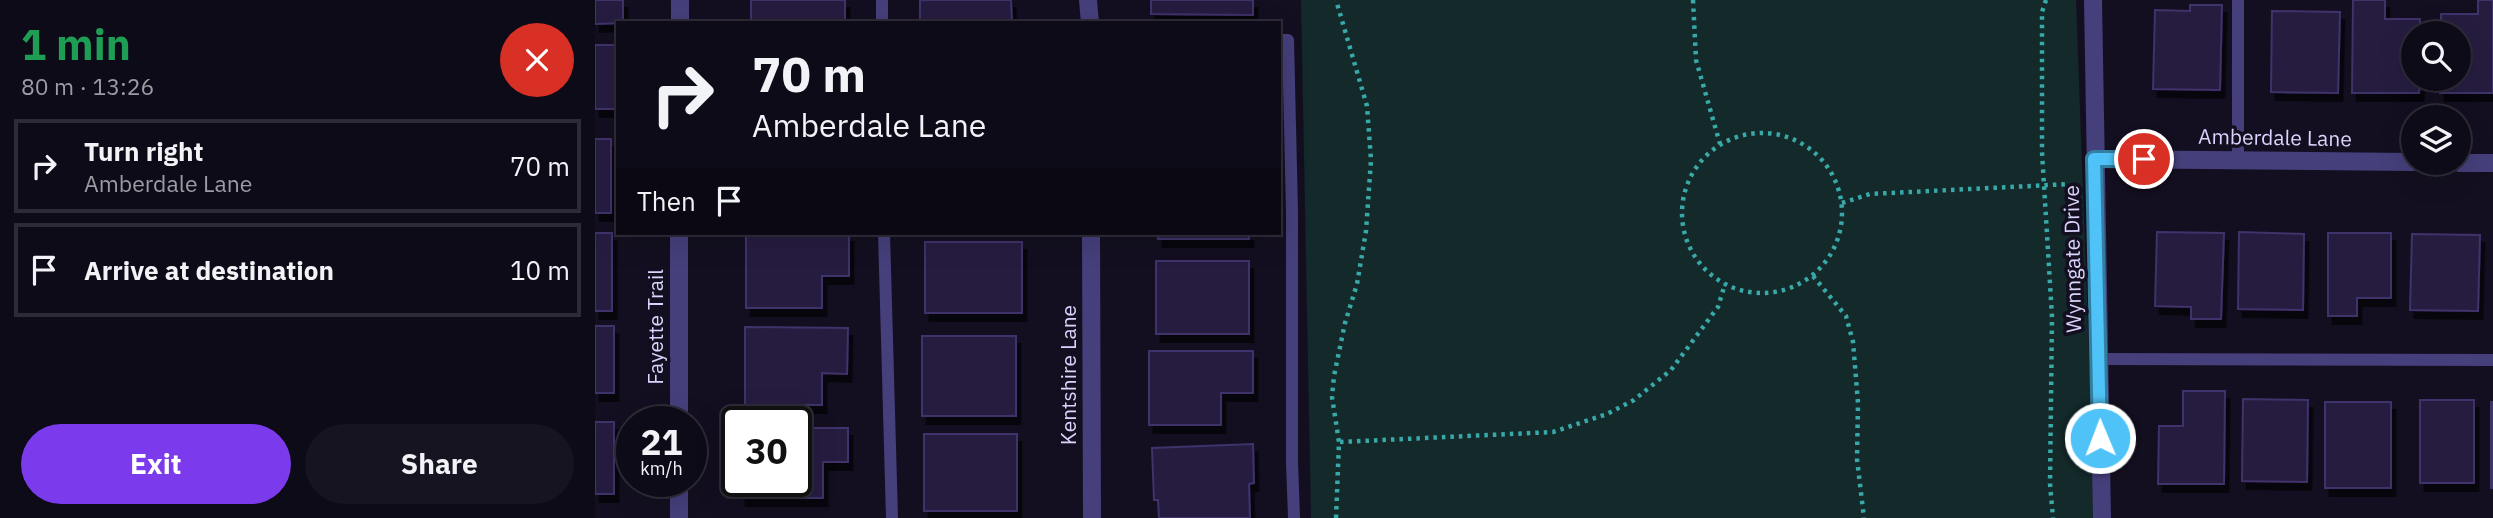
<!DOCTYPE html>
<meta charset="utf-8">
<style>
:root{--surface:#0e0b18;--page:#171421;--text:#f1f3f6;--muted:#9b9ba2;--line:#2e2b37;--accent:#7c3aed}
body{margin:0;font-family:"IBM Plex Sans",sans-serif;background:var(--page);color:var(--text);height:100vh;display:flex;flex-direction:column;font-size:26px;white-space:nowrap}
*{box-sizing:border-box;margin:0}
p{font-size:23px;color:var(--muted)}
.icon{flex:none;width:38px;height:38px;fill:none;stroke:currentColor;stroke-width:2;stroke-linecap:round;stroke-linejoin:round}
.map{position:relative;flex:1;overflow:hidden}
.details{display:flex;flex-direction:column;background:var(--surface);width:595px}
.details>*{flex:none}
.guide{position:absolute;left:21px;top:21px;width:665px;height:214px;border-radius:0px;box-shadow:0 7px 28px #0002,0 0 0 2px var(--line);background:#0e0b18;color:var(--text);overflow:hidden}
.controls{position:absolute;left:1806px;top:21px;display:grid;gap:14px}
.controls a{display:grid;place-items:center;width:70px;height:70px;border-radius:50%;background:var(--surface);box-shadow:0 7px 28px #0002,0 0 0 2px var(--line);font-size:35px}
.speed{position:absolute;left:21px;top:406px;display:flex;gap:14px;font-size:35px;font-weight:700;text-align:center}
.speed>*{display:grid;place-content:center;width:91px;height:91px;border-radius:50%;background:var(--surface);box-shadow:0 7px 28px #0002,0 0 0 2px var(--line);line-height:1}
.speed small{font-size:18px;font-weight:400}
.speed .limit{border:4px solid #111;border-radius:10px;background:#fff;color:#111}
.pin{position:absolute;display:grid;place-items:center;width:60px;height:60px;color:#fff;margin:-30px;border:4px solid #fff;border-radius:50%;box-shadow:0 2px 7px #0007}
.me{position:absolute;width:77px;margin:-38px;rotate:359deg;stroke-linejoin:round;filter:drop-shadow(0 0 5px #0008)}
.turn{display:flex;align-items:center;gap:24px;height:147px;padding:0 21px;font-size:32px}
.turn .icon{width:91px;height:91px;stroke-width:2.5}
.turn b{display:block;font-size:49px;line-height:60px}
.then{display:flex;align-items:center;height:66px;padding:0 21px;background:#0003;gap:14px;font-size:26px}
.round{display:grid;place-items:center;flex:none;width:74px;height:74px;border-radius:37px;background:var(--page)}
.headline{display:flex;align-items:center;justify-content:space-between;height:119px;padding:0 21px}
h1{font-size:42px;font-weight:700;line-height:52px;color:#1e9e55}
.cta{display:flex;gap:14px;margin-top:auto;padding:14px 21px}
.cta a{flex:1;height:80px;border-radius:42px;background:var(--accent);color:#fff;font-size:28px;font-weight:700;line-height:80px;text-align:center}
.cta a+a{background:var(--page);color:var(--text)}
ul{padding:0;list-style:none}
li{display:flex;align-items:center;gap:21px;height:94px;margin:0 14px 10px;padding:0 7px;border:4px solid var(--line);border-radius:0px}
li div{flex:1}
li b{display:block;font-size:26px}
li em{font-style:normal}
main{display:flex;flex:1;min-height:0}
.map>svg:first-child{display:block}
.green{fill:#13292a}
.building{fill:#261d40;stroke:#40316a;stroke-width:2;filter:url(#shadow)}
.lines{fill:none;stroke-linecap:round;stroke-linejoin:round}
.path{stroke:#39a8a9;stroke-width:4.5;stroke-dasharray:3.5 5;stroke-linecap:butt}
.lane{stroke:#453f7b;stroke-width:12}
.street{stroke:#453f7b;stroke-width:18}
.route-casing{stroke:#337fa1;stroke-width:18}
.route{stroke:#4fc3f7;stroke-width:12}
.labels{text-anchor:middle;stroke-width:7;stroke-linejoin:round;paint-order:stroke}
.street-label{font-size:21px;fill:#dad3fb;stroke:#130f20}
</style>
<main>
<section class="details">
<div class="headline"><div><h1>1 min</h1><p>80 m · 13:26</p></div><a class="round" style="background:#d93025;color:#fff"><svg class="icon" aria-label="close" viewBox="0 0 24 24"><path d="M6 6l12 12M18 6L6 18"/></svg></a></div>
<ul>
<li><svg class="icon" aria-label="right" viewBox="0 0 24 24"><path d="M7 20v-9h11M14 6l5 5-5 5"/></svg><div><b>Turn right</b><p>Amberdale Lane</p></div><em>70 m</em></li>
<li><svg class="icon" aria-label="arrive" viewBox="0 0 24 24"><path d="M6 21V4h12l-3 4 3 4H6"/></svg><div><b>Arrive at destination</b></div><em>10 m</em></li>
</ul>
<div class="cta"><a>Exit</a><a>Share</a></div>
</section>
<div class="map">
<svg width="1898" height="518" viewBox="0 0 1898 518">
<defs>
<filter id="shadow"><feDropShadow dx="4.5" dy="8" stdDeviation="0" flood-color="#0009"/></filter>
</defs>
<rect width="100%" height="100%" fill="#130f20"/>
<polygon class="green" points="706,0 1481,0 1500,518 716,518"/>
<g class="building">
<polygon points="0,0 28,0 28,23 0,24"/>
<rect x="156" y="0" width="94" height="23"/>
<polygon points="325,0 416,0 417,23 325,23"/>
<polygon points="556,0 658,0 658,15 556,14"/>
<polygon points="1758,0 1790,0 1790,19 1825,19 1825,33 1818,33 1818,79 1825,79 1824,93 1757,93"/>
<polygon points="1883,0 1898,0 1898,93 1845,93 1845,79 1864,79 1864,33 1846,33 1846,14 1883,14"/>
<polygon points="1595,5 1627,5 1625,90 1558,89 1560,10 1595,11"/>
<polygon points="1677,11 1745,12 1743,93 1676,92"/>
<rect x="0" y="45" width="23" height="64"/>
<rect x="0" y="139" width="16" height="74"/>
<polygon points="1562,232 1629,233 1626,319 1596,319 1596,307 1560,306"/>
<polygon points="1644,232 1709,234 1708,310 1643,309"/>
<rect x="0" y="233" width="17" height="78"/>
<rect x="563" y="233" width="91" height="6"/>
<polygon points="1733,233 1796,233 1796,298 1762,298 1762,316 1733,316"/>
<polygon points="151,234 254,234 254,276 227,276 227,308 151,308"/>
<polygon points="1817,234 1885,235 1883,311 1815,310"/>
<rect x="330" y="242" width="97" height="71"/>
<rect x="561" y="261" width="93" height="73"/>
<rect x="0" y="326" width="19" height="67"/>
<polygon points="150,327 253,328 252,374 227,373 227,405 150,405"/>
<rect x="327" y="336" width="94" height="80"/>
<polygon points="554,351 658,351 658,393 626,393 626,425 554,425"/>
<polygon points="1588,391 1630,391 1629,484 1563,484 1564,426 1588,426"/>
<polygon points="1648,399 1713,400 1712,482 1647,481"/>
<rect x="1825" y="400" width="54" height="83"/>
<rect x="1730" y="402" width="66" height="86"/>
<rect x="1896" y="402" width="2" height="86"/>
<rect x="0" y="422" width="19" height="72"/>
<polygon points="201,428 253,428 253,462 228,462 228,498 146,498 146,481 201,481"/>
<rect x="329" y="434" width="93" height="77"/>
<polygon points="658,444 659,483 654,484 655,518 564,518 563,500 559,500 557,448"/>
</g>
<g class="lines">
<g class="path">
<polyline points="1098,0 1101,60 1125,144"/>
<polyline points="1451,0 1447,12 1447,152 1457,317 1455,484 1458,518"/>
<circle cx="1167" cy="213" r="80"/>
<polyline points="1247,203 1275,194 1475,184"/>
<polyline points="1218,276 1251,316 1258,342 1263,403 1262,459 1269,518"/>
<polyline points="745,442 958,432 1012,414 1039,400 1076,370 1123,307 1130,284"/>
<polyline points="741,518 744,442 737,397 739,376 750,323 762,284 771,231 776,160 772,106 741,0"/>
</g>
<g class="lane">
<polyline points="287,0 287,23"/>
<polyline points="1643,0 1643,160"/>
<polyline points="684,40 693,40 697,212 697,462 699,518"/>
<polyline points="289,233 297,518"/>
<polyline points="1503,359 1898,360"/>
</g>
<g class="street">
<polyline points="493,0 495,23"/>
<polyline points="1498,0 1507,518"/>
<polyline points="85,23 85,0"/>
<polyline points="1499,159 1818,162"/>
<polyline points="1864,163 1898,163"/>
<polyline points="496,233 497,518"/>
<polyline points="84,422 84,233"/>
<polyline points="84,518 84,481"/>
</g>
</g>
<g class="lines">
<g class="route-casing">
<polyline id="route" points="1505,438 1499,159 1549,159"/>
</g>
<use href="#route" class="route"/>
</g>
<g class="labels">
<g class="street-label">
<text transform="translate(1680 138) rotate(1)" y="7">Amberdale Lane</text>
<text transform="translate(1478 259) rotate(-91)" y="7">Wynngate Drive</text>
<text transform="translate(61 327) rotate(-90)" y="7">Fayette Trail</text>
<text transform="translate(474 375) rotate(-90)" y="7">Kentshire Lane</text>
</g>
</g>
</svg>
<div class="controls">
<a><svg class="icon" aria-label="search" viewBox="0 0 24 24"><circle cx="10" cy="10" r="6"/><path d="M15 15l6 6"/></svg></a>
<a><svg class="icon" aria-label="layers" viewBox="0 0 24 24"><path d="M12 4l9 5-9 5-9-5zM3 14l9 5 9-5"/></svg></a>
</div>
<div class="speed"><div>21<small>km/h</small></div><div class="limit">30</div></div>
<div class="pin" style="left:1549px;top:159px;background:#d93025"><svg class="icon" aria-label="arrive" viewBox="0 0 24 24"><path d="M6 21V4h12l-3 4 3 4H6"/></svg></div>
<svg class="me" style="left:1505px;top:438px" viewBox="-20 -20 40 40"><circle r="17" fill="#4fc3f7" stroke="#fff" stroke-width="3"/><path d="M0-11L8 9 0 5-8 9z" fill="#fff"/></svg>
<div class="guide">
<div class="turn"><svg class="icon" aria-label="right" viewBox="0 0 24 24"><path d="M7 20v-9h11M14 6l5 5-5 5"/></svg><div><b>70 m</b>Amberdale Lane</div></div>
<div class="then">Then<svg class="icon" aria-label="arrive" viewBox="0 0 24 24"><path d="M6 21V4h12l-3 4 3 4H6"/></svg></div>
</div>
</div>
</main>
